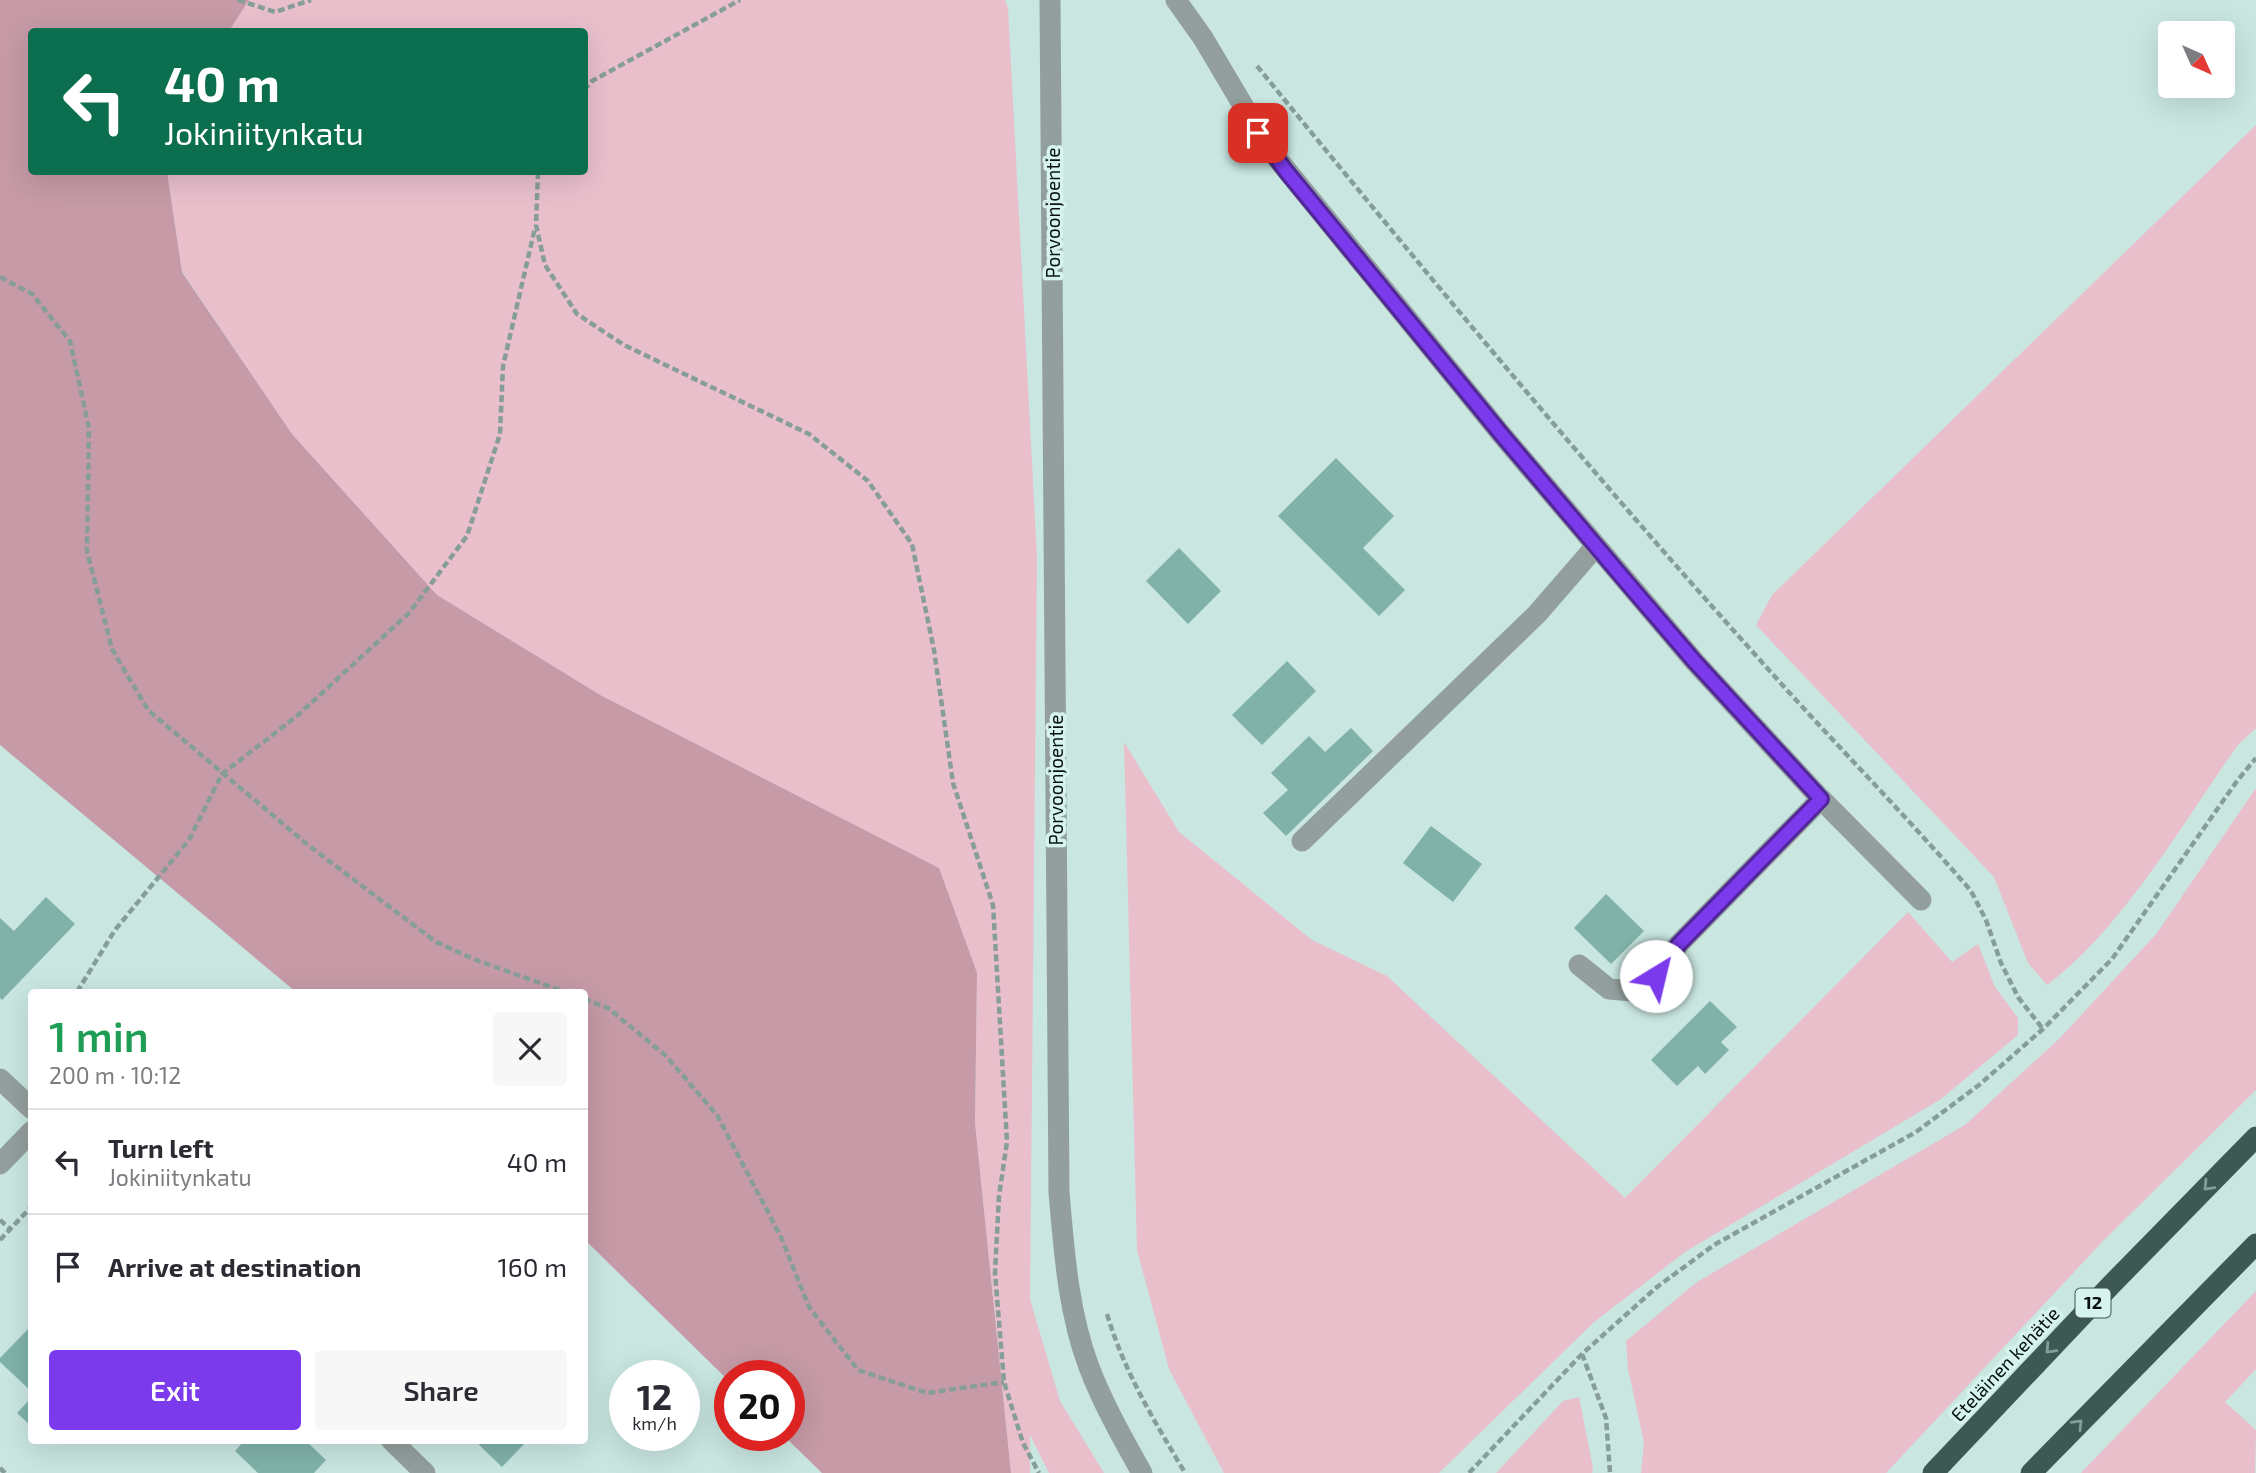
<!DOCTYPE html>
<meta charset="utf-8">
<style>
:root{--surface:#fff;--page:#f7f7f7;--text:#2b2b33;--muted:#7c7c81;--line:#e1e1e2;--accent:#7c3aed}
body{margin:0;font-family:"Exo 2",sans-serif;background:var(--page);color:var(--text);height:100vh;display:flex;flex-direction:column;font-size:26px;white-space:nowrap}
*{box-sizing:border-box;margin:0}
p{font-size:23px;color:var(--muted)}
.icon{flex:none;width:38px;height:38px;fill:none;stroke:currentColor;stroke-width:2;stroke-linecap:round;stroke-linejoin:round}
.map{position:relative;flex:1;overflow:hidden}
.details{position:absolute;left:28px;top:989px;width:560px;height:455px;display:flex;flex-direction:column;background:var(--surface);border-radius:7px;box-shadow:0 7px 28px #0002}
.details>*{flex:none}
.guide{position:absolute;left:28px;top:28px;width:560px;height:147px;border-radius:7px;box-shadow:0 7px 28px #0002;background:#0b6e4f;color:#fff;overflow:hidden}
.needle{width:46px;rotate:135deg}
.tools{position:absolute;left:2158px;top:21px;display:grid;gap:14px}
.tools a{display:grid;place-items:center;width:77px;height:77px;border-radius:7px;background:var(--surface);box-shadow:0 7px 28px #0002;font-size:35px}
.speed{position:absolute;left:609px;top:1360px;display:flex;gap:14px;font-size:35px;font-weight:700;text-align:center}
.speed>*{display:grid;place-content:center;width:91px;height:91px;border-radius:50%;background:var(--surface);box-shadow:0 7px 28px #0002;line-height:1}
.speed small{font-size:18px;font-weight:400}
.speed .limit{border:10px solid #d22;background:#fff;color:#111}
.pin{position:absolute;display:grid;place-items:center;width:60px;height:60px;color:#fff;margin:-30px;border-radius:14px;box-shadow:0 4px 10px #0006}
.me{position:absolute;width:77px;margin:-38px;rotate:36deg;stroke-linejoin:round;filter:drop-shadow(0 0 5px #0008)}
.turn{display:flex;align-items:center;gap:24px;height:147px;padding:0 21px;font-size:32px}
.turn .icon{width:91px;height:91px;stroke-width:2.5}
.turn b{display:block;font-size:49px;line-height:60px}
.round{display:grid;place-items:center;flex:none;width:74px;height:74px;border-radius:7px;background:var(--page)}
.overview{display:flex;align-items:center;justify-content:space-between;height:119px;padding:0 21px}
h1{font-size:42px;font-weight:600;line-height:52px;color:#1e9e55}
.action{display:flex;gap:14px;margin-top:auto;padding:14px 21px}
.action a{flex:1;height:80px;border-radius:7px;background:var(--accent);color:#fff;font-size:28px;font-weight:600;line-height:80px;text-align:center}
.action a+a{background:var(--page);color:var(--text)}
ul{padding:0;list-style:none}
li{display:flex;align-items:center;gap:21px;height:105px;padding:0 21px;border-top:2px solid var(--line)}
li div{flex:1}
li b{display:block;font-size:26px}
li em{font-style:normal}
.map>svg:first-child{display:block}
.green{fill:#e9bfcc}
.forest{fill:#c69aa7}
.building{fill:#80b2aa}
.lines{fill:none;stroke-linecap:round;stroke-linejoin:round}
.path{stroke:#879d9a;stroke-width:4.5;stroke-dasharray:7 3.5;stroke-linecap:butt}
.minor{stroke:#939f9d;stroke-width:21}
.highway{stroke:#3e5854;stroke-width:21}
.oneway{stroke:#829e99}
.route-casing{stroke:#51269a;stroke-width:18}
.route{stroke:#7c3aed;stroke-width:12}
.labels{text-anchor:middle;stroke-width:7;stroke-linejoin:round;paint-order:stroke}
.shield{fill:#d6f3ee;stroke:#455553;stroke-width:2}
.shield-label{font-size:18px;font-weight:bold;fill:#071110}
.street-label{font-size:19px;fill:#071110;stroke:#d6f3ee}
</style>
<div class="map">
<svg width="2256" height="1473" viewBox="0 0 2256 1473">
<rect width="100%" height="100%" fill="#c9e6e1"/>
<g class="green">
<polygon points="249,0 1005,0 1008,8 1037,557 1030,1299 1060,1401 1104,1473 1049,1473 1030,1435 1030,1473 1011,1473 975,1123 977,973 602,696 437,595 292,434 182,271 167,172 584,172 584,32 229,31"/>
<path d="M 2256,125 L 2256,728 L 2237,746 C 2183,823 2122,929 2047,985 L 2028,963 L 1994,877 L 1756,625 L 1772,595 Z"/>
<polygon points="1124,742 1179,832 1312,940 1387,976 1625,1198 1908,912 1952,962 1978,944 1995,987 2018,1018 2018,1035 1941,1099 1685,1252 1593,1323 1439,1473 1224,1473 1169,1369 1137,1250"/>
<polygon points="2256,788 2256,1090 2104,1240 1886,1473 1641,1473 1644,1443 1628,1369 1626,1341 1697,1282 1965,1125 2060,1038 2157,933"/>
<polygon points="2256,1291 2256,1369 2225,1402 2256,1430 2255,1473 2081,1473"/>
<polygon points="1579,1397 1593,1468 1592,1473 1496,1473 1563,1401"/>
</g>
<polygon class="forest" points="0,0 249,0 229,31 32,32 32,172 167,172 182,272 292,434 437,595 602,696 939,868 977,973 975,1123 1011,1473 822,1473 783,1435 789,1435 789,1376 730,1376 730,1382 585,1240 584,992 296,992 0,745"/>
<g class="building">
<polygon points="1336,458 1394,516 1363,548 1405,590 1379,616 1278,516"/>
<polygon points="1179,548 1221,591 1188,624 1146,581"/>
<polygon points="1287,661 1316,691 1262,745 1232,715"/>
<polygon points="1351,728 1373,751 1286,836 1263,813 1288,790 1271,773 1309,736 1325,752"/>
<polygon points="1431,826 1482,864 1453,902 1403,863"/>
<polygon points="1606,894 1644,931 1611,964 1574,928"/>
<polygon points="46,897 75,924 2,1000 0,998 0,918 14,931"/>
<polygon points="1710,1001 1737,1027 1721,1042 1729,1050 1705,1074 1698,1066 1677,1086 1651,1060"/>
<polygon points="32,1325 32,1392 0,1362 0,1358"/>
<polygon points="32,1397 32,1427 17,1413"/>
<polygon points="245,1440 305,1440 326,1460 314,1473 258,1473 235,1451"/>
<polygon points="474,1440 528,1440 502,1467"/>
</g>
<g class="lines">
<g class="path">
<polyline points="238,0 275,12 311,0"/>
<path d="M 1257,66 C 1421,267 1586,467 1760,660 C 1829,738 1903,812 1971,891 L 1986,920 L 2001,963 L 2018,997 L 2043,1029"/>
<polyline points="584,90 592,81 740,0"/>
<polyline points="538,172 536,225 545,265 577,314 624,345 809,434 868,481 912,544 934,650 953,783 993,905 1007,1142 999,1196 995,1273 1004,1382 1023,1443 1039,1473"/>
<polyline points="0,277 32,294 70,341 89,428 87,551 112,649 148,710 308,845 436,942 476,960 565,992"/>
<polyline points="77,992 115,930 189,840 222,774 297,716 409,613 467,536 500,434 503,366 535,228"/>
<polyline points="584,999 608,1008 666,1056 717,1115 781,1237 809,1307 858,1370 927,1393 1004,1382"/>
<polyline points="0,1220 10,1229"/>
<polyline points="0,1240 32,1206"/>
<path d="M 1107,1314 C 1125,1374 1154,1420 1185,1473"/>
<polyline points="1582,1354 1606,1418 1610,1473"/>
<polyline points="0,1468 5,1473"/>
<polyline points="1469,1473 1582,1354 1657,1287 1714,1245 1916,1132 1979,1085 2043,1029 2112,959 2237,781 2256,758"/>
</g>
<g class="minor">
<path d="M 1050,0 L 1059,1192 C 1064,1250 1068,1312 1089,1367 C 1103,1404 1123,1439 1142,1473"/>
<polyline points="1176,0 1203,38 1267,146 1502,435 1695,662 1821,799 1921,900"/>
<polyline points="1302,841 1537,614 1596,546"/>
<polyline points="1579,965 1609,989 1644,992 1679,944 1821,799"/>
<polyline points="0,1079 32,1109"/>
<polyline points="0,1164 32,1131"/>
<polyline points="391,1440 425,1473"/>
</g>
<g class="highway">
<polyline points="1933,1473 2111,1285 2256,1137"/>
<polyline points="2031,1473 2256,1244"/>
</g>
</g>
<defs><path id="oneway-chevron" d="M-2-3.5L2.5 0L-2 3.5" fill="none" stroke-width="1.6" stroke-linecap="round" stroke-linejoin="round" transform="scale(1.75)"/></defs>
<g class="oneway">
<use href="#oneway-chevron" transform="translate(2208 1186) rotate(134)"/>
<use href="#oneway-chevron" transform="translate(2050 1349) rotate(133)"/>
<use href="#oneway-chevron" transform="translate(2078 1424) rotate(-46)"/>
</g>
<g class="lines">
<g class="route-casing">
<polyline id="route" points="1258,133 1286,171 1502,435 1629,585 1695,662 1821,799 1679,944 1656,976"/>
</g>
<use href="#route" class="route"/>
</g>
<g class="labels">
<rect class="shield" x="2075.5" y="1288.5" width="35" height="29" rx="5"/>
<g class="shield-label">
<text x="2093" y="1309">12</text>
</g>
<g class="street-label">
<text transform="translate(1053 213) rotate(-90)" y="7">Porvoonjoentie</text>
<text transform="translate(1056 780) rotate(-90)" y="7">Porvoonjoentie</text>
<text transform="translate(2005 1364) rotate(-47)" y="7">Eteläinen kehätie</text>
</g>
</g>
</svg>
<div class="tools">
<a><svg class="needle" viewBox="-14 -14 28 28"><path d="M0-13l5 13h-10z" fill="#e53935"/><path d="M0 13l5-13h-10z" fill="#7c7c81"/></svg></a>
</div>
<div class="speed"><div>12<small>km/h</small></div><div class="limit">20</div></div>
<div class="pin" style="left:1258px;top:133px;background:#d93025"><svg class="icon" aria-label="arrive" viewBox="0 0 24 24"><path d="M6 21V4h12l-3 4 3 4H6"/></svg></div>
<svg class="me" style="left:1656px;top:976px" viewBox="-20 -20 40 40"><circle r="19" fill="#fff"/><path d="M0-13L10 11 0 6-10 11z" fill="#7c3aed"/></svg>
<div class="guide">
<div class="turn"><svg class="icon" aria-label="left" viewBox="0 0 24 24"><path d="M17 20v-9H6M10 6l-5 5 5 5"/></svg><div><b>40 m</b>Jokiniitynkatu</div></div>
</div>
<section class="details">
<div class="overview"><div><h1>1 min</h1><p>200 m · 10:12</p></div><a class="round"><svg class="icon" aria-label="close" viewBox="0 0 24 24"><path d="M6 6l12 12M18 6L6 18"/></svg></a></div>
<ul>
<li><svg class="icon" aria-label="left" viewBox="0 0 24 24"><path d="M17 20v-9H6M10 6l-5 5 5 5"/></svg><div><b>Turn left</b><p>Jokiniitynkatu</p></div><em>40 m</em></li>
<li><svg class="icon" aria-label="arrive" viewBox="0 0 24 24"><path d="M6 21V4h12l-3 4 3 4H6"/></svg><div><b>Arrive at destination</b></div><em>160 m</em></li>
</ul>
<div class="action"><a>Exit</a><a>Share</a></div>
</section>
</div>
